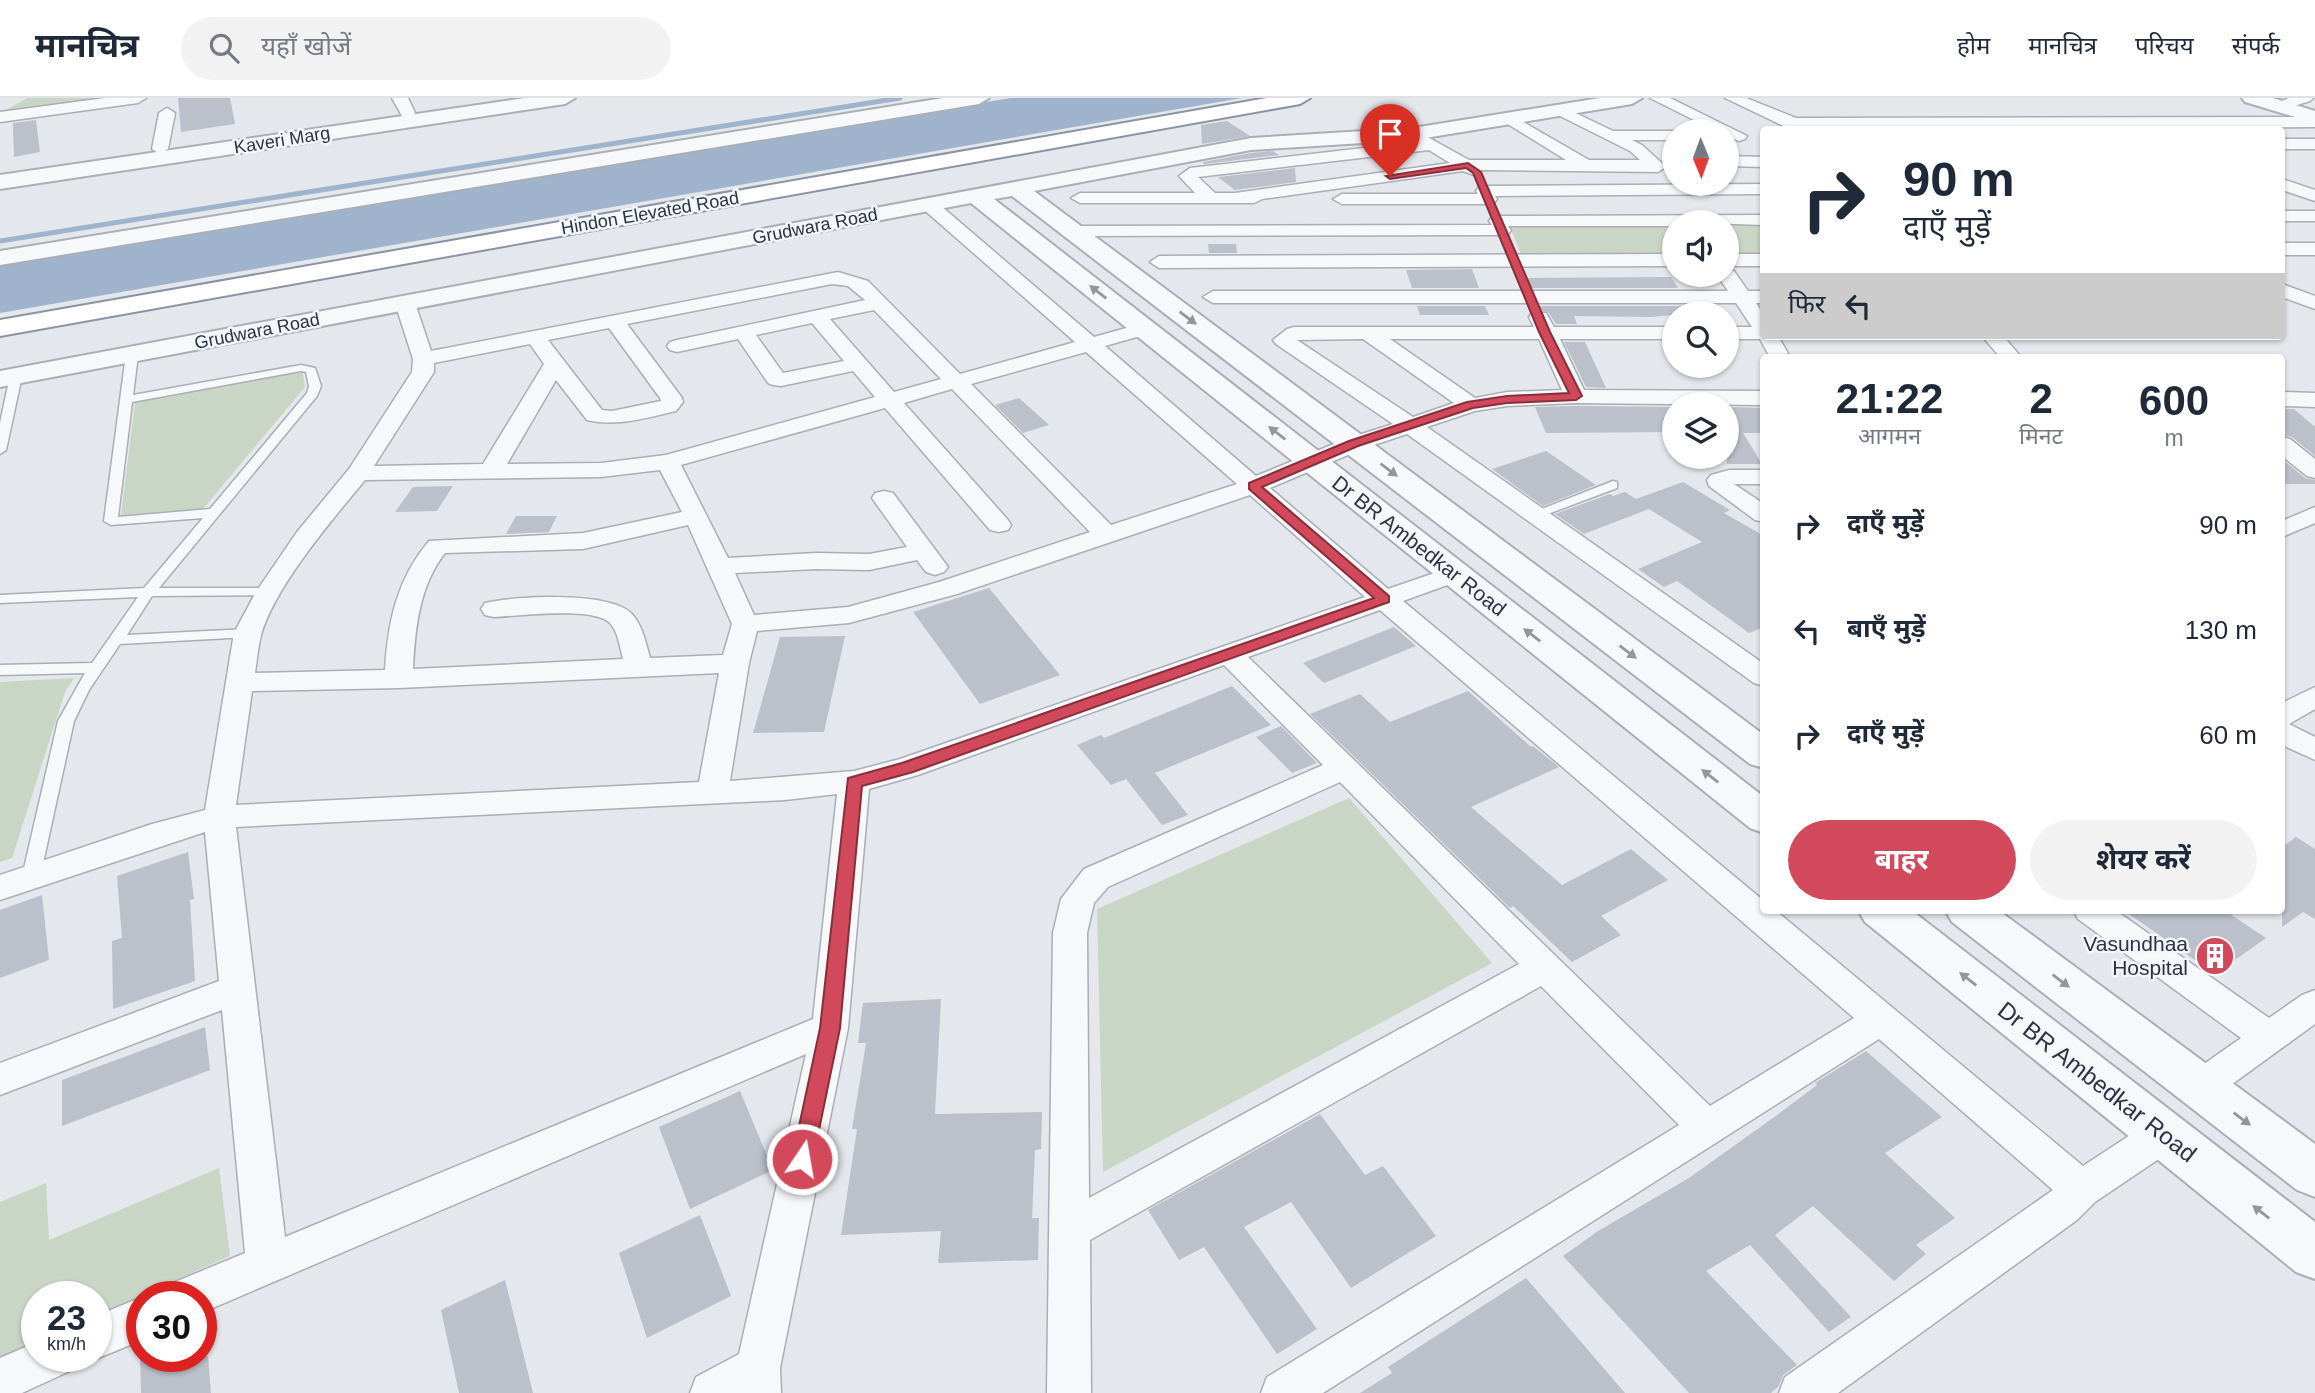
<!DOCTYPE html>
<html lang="hi">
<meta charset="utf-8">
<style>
:root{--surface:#fff;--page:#f2f2f3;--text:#1f2937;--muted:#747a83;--line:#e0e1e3;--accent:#d1495b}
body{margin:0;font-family:Arial,"Noto Sans Devanagari",sans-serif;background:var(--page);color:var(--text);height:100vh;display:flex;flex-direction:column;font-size:26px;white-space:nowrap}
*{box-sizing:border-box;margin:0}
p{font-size:23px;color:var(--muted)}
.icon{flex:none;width:38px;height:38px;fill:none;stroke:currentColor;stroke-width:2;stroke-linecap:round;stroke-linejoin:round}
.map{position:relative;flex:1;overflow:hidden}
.side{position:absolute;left:1760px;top:256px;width:525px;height:560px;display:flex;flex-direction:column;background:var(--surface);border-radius:7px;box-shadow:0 2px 5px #0004}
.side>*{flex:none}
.guide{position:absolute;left:1760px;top:28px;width:525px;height:214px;border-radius:7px;box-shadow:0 2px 5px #0004;background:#fff;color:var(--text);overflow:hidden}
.needle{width:46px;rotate:179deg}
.tools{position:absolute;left:1662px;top:21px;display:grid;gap:14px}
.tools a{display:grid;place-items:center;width:77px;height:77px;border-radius:50%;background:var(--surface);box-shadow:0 2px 5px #0004;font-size:35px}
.speed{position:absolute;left:21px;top:1183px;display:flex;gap:14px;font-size:35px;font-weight:700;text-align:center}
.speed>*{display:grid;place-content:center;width:91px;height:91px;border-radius:50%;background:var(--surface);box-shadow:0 2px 5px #0004;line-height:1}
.speed small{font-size:18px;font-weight:400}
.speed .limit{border:10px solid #d22;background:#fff;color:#111}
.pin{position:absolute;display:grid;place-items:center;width:60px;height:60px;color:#fff;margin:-72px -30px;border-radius:50% 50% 50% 0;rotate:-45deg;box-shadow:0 0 7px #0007}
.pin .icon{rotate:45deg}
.me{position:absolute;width:77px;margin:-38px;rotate:12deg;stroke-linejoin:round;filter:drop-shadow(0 0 5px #0008)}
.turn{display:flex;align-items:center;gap:24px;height:147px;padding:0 28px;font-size:32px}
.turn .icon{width:91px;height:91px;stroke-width:2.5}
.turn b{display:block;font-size:49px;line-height:60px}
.then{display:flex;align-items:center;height:66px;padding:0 28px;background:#0003;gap:14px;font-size:26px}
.eta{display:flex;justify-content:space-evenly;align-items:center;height:119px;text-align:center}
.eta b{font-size:42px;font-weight:700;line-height:49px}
.primary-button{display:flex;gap:14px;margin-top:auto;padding:14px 28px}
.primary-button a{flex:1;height:80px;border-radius:42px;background:var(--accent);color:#fff;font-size:28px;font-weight:700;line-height:80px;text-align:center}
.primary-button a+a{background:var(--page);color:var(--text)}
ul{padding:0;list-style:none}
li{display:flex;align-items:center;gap:21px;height:105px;padding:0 28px}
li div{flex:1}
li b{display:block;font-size:26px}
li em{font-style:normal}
header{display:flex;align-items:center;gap:42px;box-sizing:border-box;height:98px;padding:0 35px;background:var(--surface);border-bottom:2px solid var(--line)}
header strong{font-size:33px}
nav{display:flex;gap:38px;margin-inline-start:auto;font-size:24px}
.search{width:490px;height:63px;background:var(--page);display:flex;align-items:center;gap:18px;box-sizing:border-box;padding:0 24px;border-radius:38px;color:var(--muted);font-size:26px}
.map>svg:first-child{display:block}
.green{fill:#c9d6c5}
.water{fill:#9fb4cc}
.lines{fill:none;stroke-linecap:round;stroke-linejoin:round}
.stream{stroke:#9fb4cc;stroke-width:5}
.building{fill:#bbc0ca}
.service-casing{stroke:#a9aeb7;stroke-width:3}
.minor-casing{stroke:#a9aeb7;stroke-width:3}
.tertiary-casing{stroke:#a9aeb7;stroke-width:4}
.motorway-casing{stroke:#8b94a3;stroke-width:4}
.service{fill:#f7f8fa;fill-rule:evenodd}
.minor{fill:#f7f8fa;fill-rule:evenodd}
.tertiary{fill:#f7f8fa;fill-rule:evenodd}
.motorway{fill:#fff;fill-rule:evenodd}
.oneway{fill:#9196a0}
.route{fill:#d1495b;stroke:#882f3b;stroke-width:2}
.labels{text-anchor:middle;stroke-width:5;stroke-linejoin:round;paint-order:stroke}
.far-street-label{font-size:18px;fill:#2b3445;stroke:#f4f6f9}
.street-label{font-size:21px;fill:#2b3445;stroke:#f4f6f9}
.poi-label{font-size:21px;fill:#2b3445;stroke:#f4f6f9;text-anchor:end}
.near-street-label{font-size:24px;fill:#2b3445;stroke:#f4f6f9}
</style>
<header>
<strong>मानचित्र</strong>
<div class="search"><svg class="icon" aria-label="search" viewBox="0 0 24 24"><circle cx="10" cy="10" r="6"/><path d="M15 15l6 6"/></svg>यहाँ खोजें</div>
<nav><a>होम</a><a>मानचित्र</a><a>परिचय</a><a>संपर्क</a></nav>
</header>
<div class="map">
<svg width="2315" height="1295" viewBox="0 0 2315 1295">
<rect width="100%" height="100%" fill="#e4e7ec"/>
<g class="green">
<polygon points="27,0 100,0 2,14"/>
<polygon points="1509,127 1675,128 1675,157 1521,156"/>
<polygon points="1727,127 1764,127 1764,156 1727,157"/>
<polygon points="302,271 305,289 203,411 121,418 135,304"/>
<polygon points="74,580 65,594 12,760 0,764 0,584"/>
<polygon points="1349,700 1492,865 1103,1074 1097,811"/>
<polygon points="219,1070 230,1158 96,1217 96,1199 37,1199 37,1243 0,1259 0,1104 46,1085 49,1142"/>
</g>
<polygon class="water" points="1011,0 1242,0 0,215 0,165"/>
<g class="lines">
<polyline class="stream" points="0,143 900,0"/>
</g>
<g class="building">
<polygon points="178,0 230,0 235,26 181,34"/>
<polygon points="36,22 40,54 14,59 13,25"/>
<polygon points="1227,23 1250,38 1202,46 1201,27"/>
<polygon points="1273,53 1279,57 1204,66 1203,64 1251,55"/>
<polygon points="1295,70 1296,84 1235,92 1218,79"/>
<polygon points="1208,146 1236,146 1237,155 1209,155"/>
<polygon points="1472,171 1479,190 1412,190 1406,172"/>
<polygon points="1671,179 1678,190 1528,190 1524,180"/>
<polygon points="1417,208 1485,208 1489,217 1420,217"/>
<polygon points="1536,208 1688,208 1693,215 1651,219 1574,218 1577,226 1556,226 1548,214 1538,212"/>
<polygon points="1564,244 1585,244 1606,290 1586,289"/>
<polygon points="1019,300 1049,327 1023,335 995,307"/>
<polygon points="1576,308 1675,309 1675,334 1546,335 1535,309"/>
<polygon points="1727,309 1764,310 1764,335 1743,335 1762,366 1727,366"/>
<polygon points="2282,311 2294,311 2315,329 2315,358 2292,339 2282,337"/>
<polygon points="1546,353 1596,387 1543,408 1492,371"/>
<polygon points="2282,361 2305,380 2315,382 2315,386 2282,386"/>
<polygon points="1683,384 1730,412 1724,415 1764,438 1764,529 1749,535 1677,483 1664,489 1638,471 1702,444 1649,411 1584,436 1555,416 1610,396 1613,398 1625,394 1636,401"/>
<polygon points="453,388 437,413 395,414 413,389"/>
<polygon points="516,418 557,418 549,434 506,436"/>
<polygon points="989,490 1060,577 980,606 913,514"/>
<polygon points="1394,529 1416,548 1324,585 1303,565"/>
<polygon points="845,538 824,634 753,635 780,539"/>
<polygon points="1232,588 1271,627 1155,675 1188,717 1162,727 1126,681 1111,687 1077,647 1101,637 1104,640"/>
<polygon points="1468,593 1531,649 1533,648 1559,669 1471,709 1562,787 1631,751 1668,782 1601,818 1621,837 1572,864 1513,808 1510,810 1310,616 1360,596 1390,624"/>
<polygon points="1281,628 1317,665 1292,675 1256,639"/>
<polygon points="2296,739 2315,751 2315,821 2303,814 2282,829 2282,749"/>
<polygon points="188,754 194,801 190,802 195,883 113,911 112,843 122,840 117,778"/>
<polygon points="42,797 49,862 0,880 0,812"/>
<polygon points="2123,812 2224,812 2266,840 2215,876"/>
<polygon points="941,901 935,1016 1042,1014 1041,1051 1035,1052 1032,1120 1039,1120 1038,1162 938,1165 941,1133 841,1137 857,1031 852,1031 866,945 858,945 863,905"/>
<polygon points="205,929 210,972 62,1028 62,982"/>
<polygon points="1866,953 1942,1019 1885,1055 1955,1120 1916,1147 1926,1156 1894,1183 1813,1108 1775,1137 1851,1219 1829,1234 1750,1147 1706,1173 1797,1267 1783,1277 1779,1288 1771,1295 1689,1295 1563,1158 1598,1133 1689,1080 1777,1017 1817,987 1815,985"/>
<polygon points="740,993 773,1072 690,1111 659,1029"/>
<polygon points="1320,1016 1365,1077 1383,1068 1436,1138 1351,1190 1291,1104 1244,1129 1317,1231 1277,1256 1204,1149 1179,1162 1148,1112"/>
<polygon points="700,1117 731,1198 647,1240 619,1155"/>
<polygon points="1526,1180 1625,1295 1360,1295 1392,1275 1388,1269"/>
<polygon points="505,1182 533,1295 459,1295 441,1212"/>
<polygon points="140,1258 208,1258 211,1295 141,1295"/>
</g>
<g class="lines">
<g class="service-casing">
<g id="service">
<path d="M 132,254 L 138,257 L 133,297 L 301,267 L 315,270 L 321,288 L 317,298 L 159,490 L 269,490 L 276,494 L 274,497 L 152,498 L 127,537 L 248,531 L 255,535 L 248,539 L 120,546 L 89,592 L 74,623 L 40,779 L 37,784 L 25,784 L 22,779 L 58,623 L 85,575 L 0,577 L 0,567 L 92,565 L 138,499 L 0,505 L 0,497 L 144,490 L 203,420 L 111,427 L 104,423 L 126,257 ZM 301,273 L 306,274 L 309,288 L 307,295 L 210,411 L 118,419 L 132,304 Z"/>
<polygon points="16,275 22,278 6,352 0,356 0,325 10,278"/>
<polygon points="1613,383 1617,384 1617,390 1540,419 1530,419 1529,416"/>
</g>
</g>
<g class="minor-casing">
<g id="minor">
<polygon points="105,0 146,0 138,5 0,24 0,14"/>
<polygon points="392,0 408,0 415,15 412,18 402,18"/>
<polygon points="1650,0 1670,0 1747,38 1745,41 1739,43 1727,38 1727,33 1716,33"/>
<polygon points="1725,0 1746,0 1796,20 2315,19 2315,29 1792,32"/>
<polygon points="2289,0 2313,0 2310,3 2278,13 2270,8"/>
<path d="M 1561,8 L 1613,33 L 1679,33 L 1675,33 L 1675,42 L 1632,42 L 1642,47 L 1666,69 L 1658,74 L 1482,72 L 1474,77 L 1463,73 L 1262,101 L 1254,105 L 1080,105 L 1071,100 L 1080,95 L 1195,95 L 1179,78 L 1190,70 L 1416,44 L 1405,36 L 1413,31 L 1469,62 L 1566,62 L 1506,25 L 1503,22 L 1506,19 L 1511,17 L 1589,62 L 1640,62 L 1630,53 L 1556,16 L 1553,13 ZM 1429,52 L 1450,65 L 1235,95 L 1215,95 L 1198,79 Z"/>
<polygon points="167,10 175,15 168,51 160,56 152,51 159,15"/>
<rect x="2282" y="41" width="33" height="10"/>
<polygon points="1727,58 1764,59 1764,69 1727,68"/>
<polygon points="2282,81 2315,92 2315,103 2282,92"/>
<polygon points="1764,86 1764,96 1495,98 1497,101 1494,105 1488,106 1342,106 1333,101 1342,96 1478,96 1476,93 1479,89 1485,88"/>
<path d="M 928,101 L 934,102 L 1094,239 L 1144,225 L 1151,227 L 1154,231 L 1151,235 L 1105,248 L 1256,378 L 1346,341 L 1393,326 L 1276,246 L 1273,242 L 1287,231 L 1294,229 L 1534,229 L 1529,219 L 1532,215 L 1546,215 L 1554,229 L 1675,229 L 1675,241 L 1560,241 L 1584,292 L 1764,293 L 1764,307 L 1576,305 L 1507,308 L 1475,313 L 1427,329 L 1764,566 L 1764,588 L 1754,585 L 1407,336 L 1362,351 L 1270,390 L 1388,491 L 1446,471 L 1455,468 L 1464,471 L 1468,476 L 1464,481 L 1403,503 L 1764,803 L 1764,812 L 1775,812 L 2083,1068 L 2150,1024 L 2164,1019 L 2178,1024 L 2183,1036 L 2178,1048 L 2095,1104 L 2077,1122 L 1838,1295 L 1779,1295 L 1785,1279 L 2053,1092 L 1879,941 L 1323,1295 L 1261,1295 L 1267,1279 L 1679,1027 L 1541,888 L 1090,1142 L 1091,1295 L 1047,1295 L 1053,835 L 1061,801 L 1084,771 L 1323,667 L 1224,567 L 918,677 L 869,691 L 848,930 L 780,1270 L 781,1295 L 690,1295 L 696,1279 L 739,1256 L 806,956 L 201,1215 L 201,1199 L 169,1199 L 175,1184 L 245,1155 L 222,912 L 0,997 L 0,965 L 219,883 L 205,734 L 0,802 L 0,777 L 152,726 L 205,712 L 234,535 L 256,494 L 297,434 L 349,371 L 412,274 L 413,261 L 395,205 L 398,201 L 405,199 L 415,205 L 431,253 L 838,174 L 868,183 L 960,276 L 1075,244 L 922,110 L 919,106 L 922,102 ZM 832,186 L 848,188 L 865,202 L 677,242 L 670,244 L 667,248 L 670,252 L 677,254 L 738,241 L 768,285 L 773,287 L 781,288 L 853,273 L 875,299 L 666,357 L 601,365 L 507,366 L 556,282 L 587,322 C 617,329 646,320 676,313 L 683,304 L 682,300 L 627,226 ZM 874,212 L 941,281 L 894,294 L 830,221 ZM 812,225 L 844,263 L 783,275 L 756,237 ZM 609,230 L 660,300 L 661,303 L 612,313 L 602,312 L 548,242 ZM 1363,241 L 1454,305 L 1413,319 L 1297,242 ZM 1390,241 L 1539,241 L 1562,292 L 1507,294 L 1475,300 ZM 530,246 L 544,266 L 483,366 L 374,368 L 434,274 L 434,265 ZM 1086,254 L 1237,386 L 1111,427 L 971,286 ZM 952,291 L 1090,434 L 939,484 L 848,509 L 754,517 L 735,475 L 816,471 L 869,472 L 917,462 L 926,474 L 935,477 L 944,474 L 948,469 L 893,395 L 884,393 L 875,395 L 872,400 L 907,449 L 869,456 L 816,455 L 728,460 L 681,367 L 885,310 L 990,432 L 999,434 L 1008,432 L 1011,427 L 1008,422 L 904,305 ZM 660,372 L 682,414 L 583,435 L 429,443 C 397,481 388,523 385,572 L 255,575 C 257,562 258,549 261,537 C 275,488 332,422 365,382 L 601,379 ZM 1250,397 L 1365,499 L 900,661 L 854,673 L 730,683 L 749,565 L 757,533 L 849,525 L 957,496 ZM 688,427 L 732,526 L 723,557 L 650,560 C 646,545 642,526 631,515 C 608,493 514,498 485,505 L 481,511 L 485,517 L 494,519 C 517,518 594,508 610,525 C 618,533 620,550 623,561 L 413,571 C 415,531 419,488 445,455 L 583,451 ZM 1380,512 L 1854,920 L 1710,1008 L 1248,559 ZM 719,575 L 699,684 L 236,707 L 252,593 L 399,590 ZM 1340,684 L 1519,866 L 1089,1100 L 1087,835 L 1094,805 L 1108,789 ZM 837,696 L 813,921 L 285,1139 L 236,729 L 785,702 Z"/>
<rect x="2282" y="113" width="33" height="10"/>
<polygon points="1764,117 1764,127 1675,124 1675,128 1508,128 1511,132 1508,136 1502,137 1073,138 1064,133 1073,128 1492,127 1489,123 1492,119 1498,118"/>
<rect x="2282" y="145" width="33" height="12"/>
<polygon points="1675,156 1675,168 1159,170 1150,164 1159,158"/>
<rect x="1727" y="156" width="37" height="12"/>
<polygon points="1727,171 1734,173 1748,193 1764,193 1764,205 1756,205 1764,217 1764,238 1778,238 1790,259 1770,259 1760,241 1727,241 1727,229 1752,229 1736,205 1213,205 1203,199 1213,193 1728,193 1717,177 1727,177"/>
<polygon points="2282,186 2315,198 2315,211 2282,199"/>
<polygon points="1982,238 2003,238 2021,259 2000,259"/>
<polygon points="2282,294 2315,295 2315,309 2282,308"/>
<polygon points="2282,339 2290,341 2315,361 2315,380 2307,378 2282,358"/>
<polygon points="1729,372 1764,372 1764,386 1734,386 1764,406 1764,424 1755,422 1709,388 1707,382 1711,377"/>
<polygon points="2315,409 2315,425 2282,439 2282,423"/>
<polygon points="2315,589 2315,611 2289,626 2315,639 2315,662 2282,647 2282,605"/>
<polygon points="2073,812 2115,812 2269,920 2302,897 2315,892 2315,926 2213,1000 2200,1005 2187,1000 2181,989 2187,978 2241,940 2078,821"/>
<polygon points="142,1199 142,1242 96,1261 88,1258 96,1258 96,1218"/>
<polygon points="37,1244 37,1258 77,1258 70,1273 22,1295 0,1295 0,1260"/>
</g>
</g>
<g class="tertiary-casing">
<g id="tertiary">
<polygon points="525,0 575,0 565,6 0,91 0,77"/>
<polygon points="943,0 989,0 979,6 0,167 0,153"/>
<polygon points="1600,0 1642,0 1632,6 1413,42 1251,52 1034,93 1764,637 1764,670 1750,666 1012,98 994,101 1764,699 1764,735 1750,730 971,105 0,289 0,273 1251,40 1413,30"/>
<polygon points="2242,0 2273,0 2315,13 2315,25 2245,4"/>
<polygon points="1858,812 1911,812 2315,1124 2315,1181 2296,1174 1865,824"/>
<polygon points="1945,812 1998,812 2315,1046 2315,1099 2297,1092 1952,824"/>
</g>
</g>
<g class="motorway-casing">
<polygon id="motorway" points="1267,0 1310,0 1300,6 0,238 0,222"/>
</g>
<use href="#service" class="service"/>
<use href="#minor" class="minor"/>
<use href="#tertiary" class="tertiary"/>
<use href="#motorway" class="motorway"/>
</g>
<defs><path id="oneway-solid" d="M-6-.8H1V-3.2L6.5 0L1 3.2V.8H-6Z" transform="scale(1.75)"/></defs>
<g class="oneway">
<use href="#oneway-solid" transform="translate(1098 194) rotate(-142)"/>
<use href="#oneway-solid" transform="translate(1188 220) rotate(37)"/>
<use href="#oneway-solid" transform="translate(1277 335) rotate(-142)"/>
<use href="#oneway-solid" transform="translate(1389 372) rotate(37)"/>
<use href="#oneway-solid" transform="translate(1532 537) rotate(-142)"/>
<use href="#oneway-solid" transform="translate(1628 554) rotate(37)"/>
<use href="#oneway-solid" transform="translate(1710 678) rotate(-142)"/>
<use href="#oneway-solid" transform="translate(1968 881) rotate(-142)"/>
<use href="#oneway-solid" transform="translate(2061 883) rotate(37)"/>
<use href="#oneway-solid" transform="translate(2242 1021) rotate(37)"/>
<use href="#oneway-solid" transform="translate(2261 1114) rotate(-142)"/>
</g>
<polygon class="route" points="1468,65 1481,74 1550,234 1582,298 1576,302 1507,305 1473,310 1358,348 1262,389 1389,498 1389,504 913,674 862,688 840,930 813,1061 810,1067 802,1070 795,1067 792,1061 820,930 848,680 902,665 1374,500 1249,391 1249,385 1349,343 1467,304 1507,298 1569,295 1539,234 1473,75 1466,70 1390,81 1386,78"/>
<defs>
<g id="building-disc" transform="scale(2.0125)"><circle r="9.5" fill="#d1495b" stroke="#f4f6f9"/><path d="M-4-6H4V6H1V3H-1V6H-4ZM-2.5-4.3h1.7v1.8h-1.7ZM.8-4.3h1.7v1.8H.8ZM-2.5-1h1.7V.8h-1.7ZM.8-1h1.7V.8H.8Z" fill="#fff"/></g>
</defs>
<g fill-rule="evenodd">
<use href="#building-disc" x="2215" y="858"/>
</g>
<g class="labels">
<g class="far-street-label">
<text transform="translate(282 42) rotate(-9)" y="6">Kaveri Marg</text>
<text transform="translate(650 115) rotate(-10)" y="6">Hindon Elevated Road</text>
<text transform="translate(815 128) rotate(-11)" y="6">Grudwara Road</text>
<text transform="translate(257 233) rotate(-11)" y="6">Grudwara Road</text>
</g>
<g class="street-label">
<text transform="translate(1419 448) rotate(38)" y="7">Dr BR Ambedkar Road</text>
</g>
<g class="poi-label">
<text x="2188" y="853">Vasundhaa<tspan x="2188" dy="24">Hospital</tspan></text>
</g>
<g class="near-street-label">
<text transform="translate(2097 984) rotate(38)" y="8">Dr BR Ambedkar Road</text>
</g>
</g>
</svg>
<div class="tools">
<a><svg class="needle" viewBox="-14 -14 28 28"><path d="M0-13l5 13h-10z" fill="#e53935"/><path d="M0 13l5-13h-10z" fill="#747a83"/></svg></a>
<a><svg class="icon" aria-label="sound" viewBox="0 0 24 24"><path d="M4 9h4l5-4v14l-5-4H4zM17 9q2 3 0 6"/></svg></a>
<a><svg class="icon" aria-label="search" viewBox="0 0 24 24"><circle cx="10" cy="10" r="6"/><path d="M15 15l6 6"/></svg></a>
<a><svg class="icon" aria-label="layers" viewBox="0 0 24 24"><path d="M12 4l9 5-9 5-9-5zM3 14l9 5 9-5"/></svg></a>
</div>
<div class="speed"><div>23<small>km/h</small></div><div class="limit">30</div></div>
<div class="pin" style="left:1390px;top:78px;background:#d93025"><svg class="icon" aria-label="arrive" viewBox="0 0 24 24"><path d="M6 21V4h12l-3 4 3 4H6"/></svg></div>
<svg class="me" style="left:802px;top:1061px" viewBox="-20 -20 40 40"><circle r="17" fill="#d1495b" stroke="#fff" stroke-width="3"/><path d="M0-11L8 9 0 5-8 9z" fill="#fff"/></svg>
<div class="guide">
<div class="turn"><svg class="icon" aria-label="right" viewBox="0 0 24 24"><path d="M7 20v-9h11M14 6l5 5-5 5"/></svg><div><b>90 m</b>दाएँ मुड़ें</div></div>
<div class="then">फिर<svg class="icon" aria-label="left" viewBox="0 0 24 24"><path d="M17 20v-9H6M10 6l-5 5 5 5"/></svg></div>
</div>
<section class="side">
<div class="eta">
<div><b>21:22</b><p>आगमन</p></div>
<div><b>2</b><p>मिनट</p></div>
<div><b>600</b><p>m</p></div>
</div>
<ul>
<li><svg class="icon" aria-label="right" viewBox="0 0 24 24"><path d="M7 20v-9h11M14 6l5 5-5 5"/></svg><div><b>दाएँ मुड़ें</b></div><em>90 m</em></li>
<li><svg class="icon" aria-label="left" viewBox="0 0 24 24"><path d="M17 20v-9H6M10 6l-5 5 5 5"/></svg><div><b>बाएँ मुड़ें</b></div><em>130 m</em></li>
<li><svg class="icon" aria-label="right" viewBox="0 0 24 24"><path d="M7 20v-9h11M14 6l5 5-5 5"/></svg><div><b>दाएँ मुड़ें</b></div><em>60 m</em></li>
</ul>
<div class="primary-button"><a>बाहर</a><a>शेयर करें</a></div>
</section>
</div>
